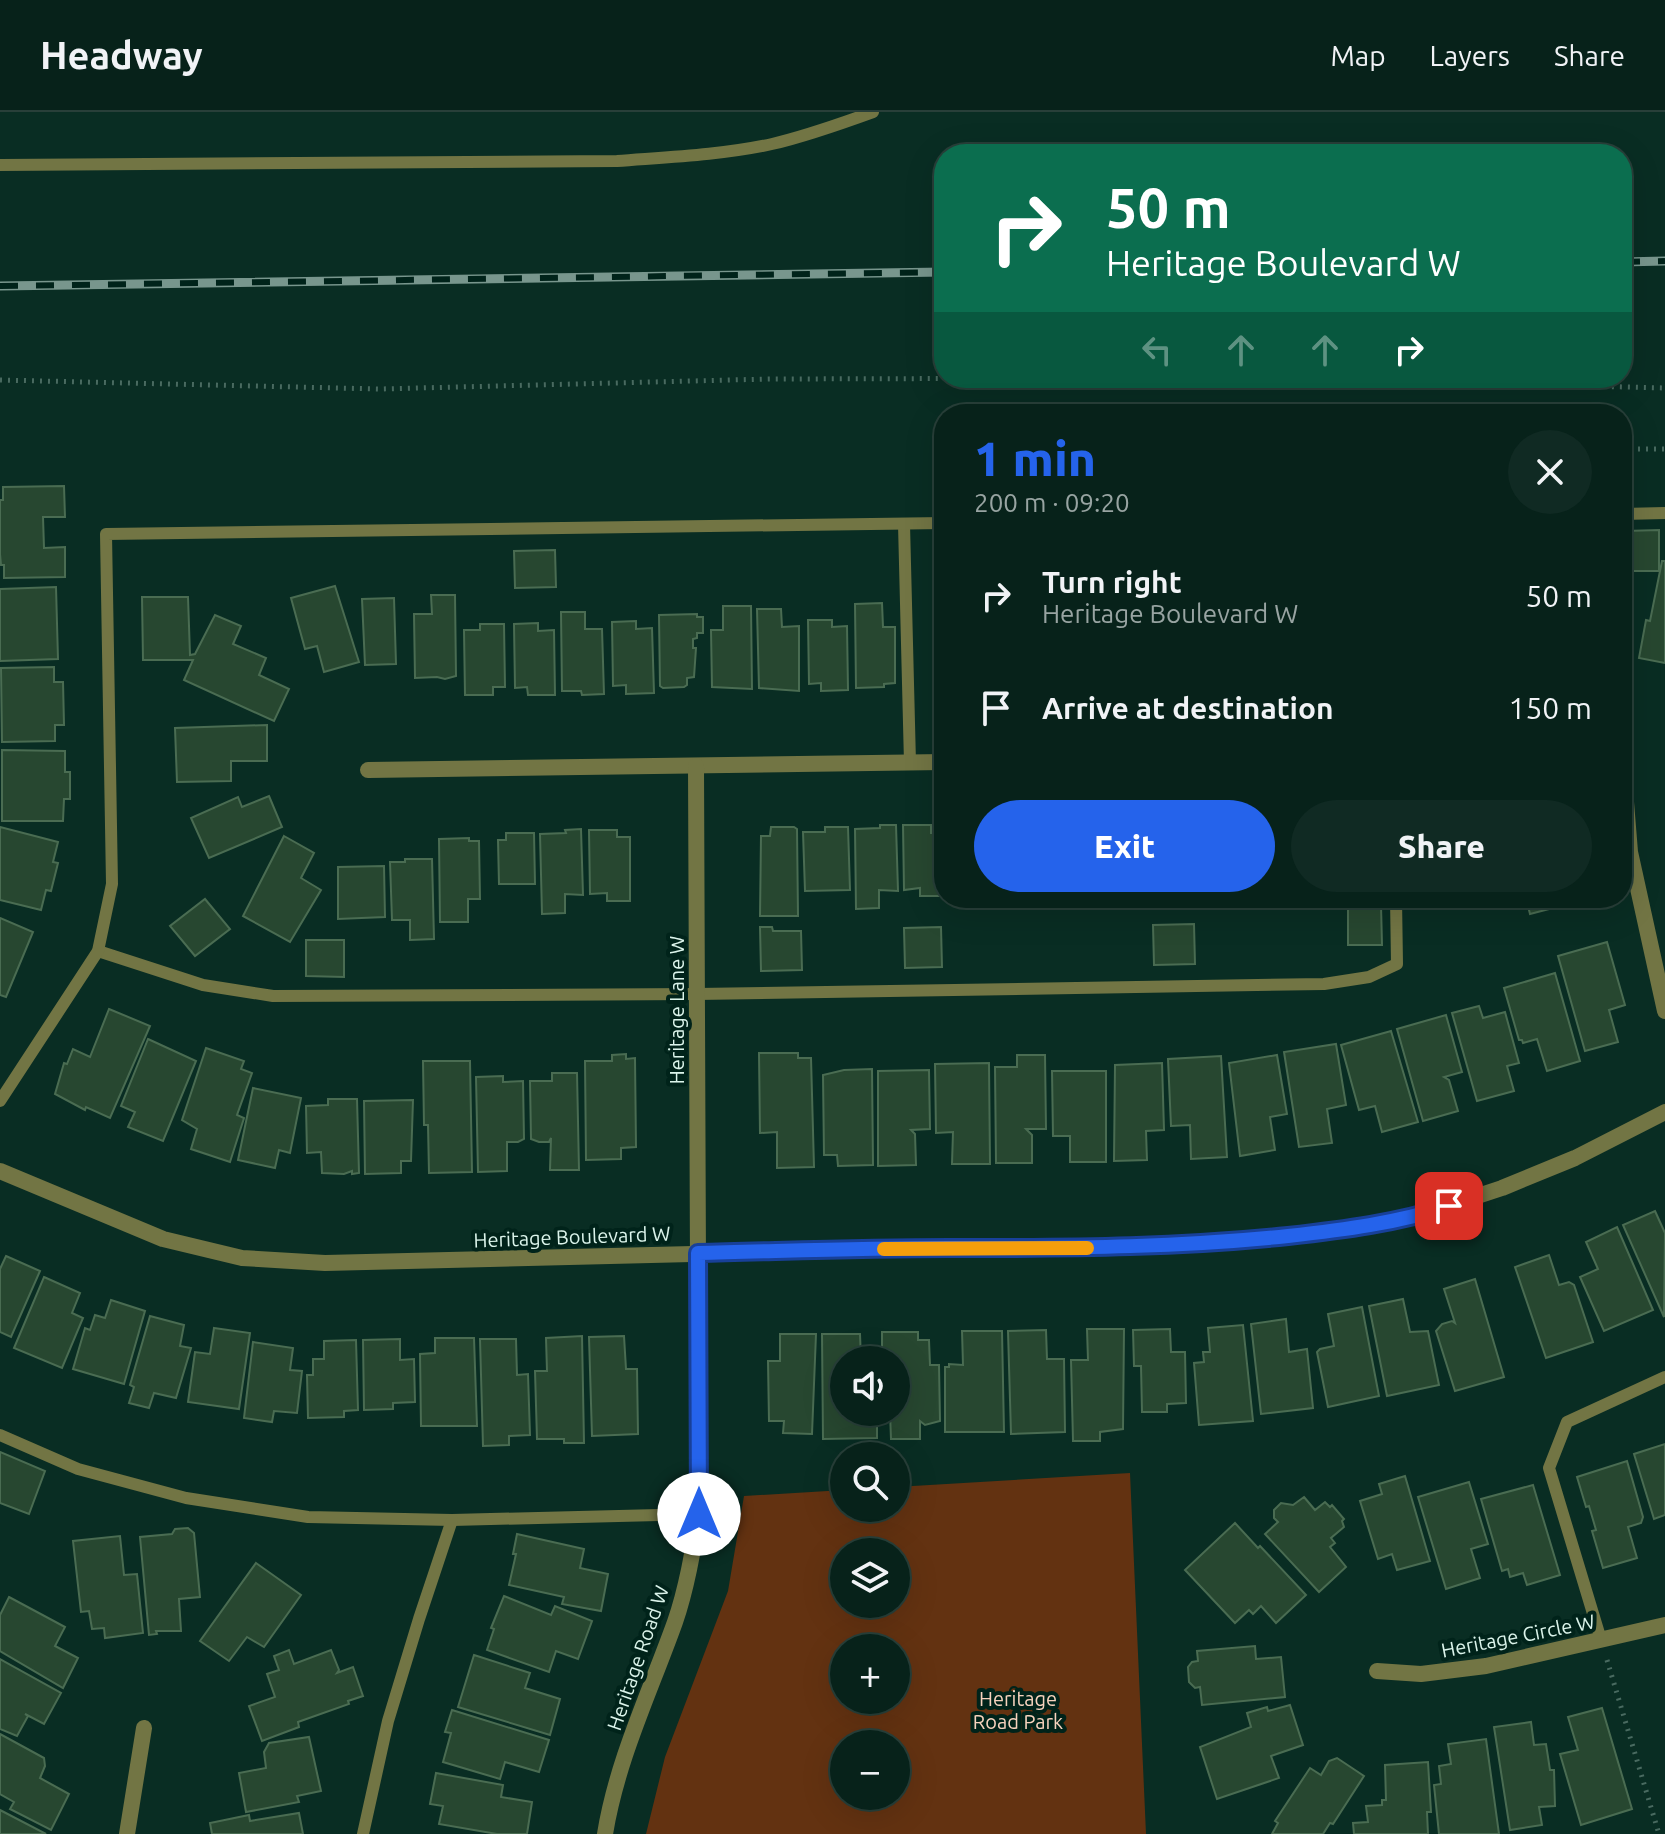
<!DOCTYPE html>
<meta charset="utf-8">
<style>
:root{--surface:#07221a;--page:#102a23;--text:#f1f3f6;--muted:#98a4a2;--line:#283f39;--accent:#2563eb}
body{margin:0;font-family:Ubuntu,sans-serif;background:var(--page);color:var(--text);height:100vh;display:flex;flex-direction:column;font-size:30px;white-space:nowrap}
*{box-sizing:border-box;margin:0}
p{font-size:26px;color:var(--muted)}
.icon{flex:none;width:44px;height:44px;fill:none;stroke:currentColor;stroke-width:2;stroke-linecap:round;stroke-linejoin:round}
.map{position:relative;flex:1;overflow:hidden}
.side{position:absolute;left:934px;top:292px;width:698px;height:504px;display:flex;flex-direction:column;background:var(--surface);border-radius:32px;box-shadow:0 8px 32px #0002,0 0 0 2px var(--line)}
.side>*{flex:none}
.guide{position:absolute;left:934px;top:32px;width:698px;height:244px;border-radius:32px;box-shadow:0 8px 32px #0002,0 0 0 2px var(--line);background:#0b6e4f;color:#fff;overflow:hidden}
.buttons{position:absolute;left:830px;top:1234px;display:grid;gap:16px}
.buttons a{display:grid;place-items:center;width:80px;height:80px;border-radius:50%;background:var(--surface);box-shadow:0 8px 32px #0002,0 0 0 2px var(--line);font-size:40px}
.pin{position:absolute;display:grid;place-items:center;width:68px;height:68px;color:#fff;margin:-34px;border-radius:16px;box-shadow:0 4px 12px #0006}
.me{position:absolute;width:88px;margin:-44px;rotate:0deg;stroke-linejoin:round;filter:drop-shadow(0 0 6px #0008)}
.turn{display:flex;align-items:center;gap:28px;height:168px;padding:0 40px;font-size:36px}
.turn .icon{width:104px;height:104px;stroke-width:2.5}
.turn b{display:block;font-size:56px;line-height:68px}
.lanes{display:flex;align-items:center;height:76px;padding:0 40px;background:#0003;justify-content:center;gap:40px;direction:ltr}
.lanes .off{opacity:.35}
.round{display:grid;place-items:center;flex:none;width:84px;height:84px;border-radius:42px;background:var(--page)}
.head{display:flex;align-items:center;justify-content:space-between;height:136px;padding:0 40px}
h1{font-size:48px;font-weight:800;line-height:60px;color:var(--accent)}
.button{display:flex;gap:16px;margin-top:auto;padding:16px 40px}
.button a{flex:1;height:92px;border-radius:48px;background:var(--accent);color:#fff;font-size:32px;font-weight:800;line-height:92px;text-align:center}
.button a+a{background:var(--page);color:var(--text)}
ul{padding:0;list-style:none}
li{display:flex;align-items:center;gap:24px;height:112px;padding:0 40px}
li div{flex:1}
li b{display:block;font-size:30px}
li em{font-style:normal}
header{display:flex;align-items:center;gap:48px;box-sizing:border-box;height:112px;padding:0 40px;background:var(--surface);border-bottom:2px solid var(--line)}
header strong{font-size:38px}
nav{display:flex;gap:44px;margin-inline-start:auto;font-size:28px}
.map>svg:first-child{display:block}
.green{fill:#633211;fill-rule:evenodd}
.building{fill:#274730;stroke:#4a6c52;stroke-width:2}
.lines{fill:none;stroke-linecap:round;stroke-linejoin:round}
.path{stroke:#496a60;stroke-width:5;stroke-dasharray:2 6;stroke-linecap:butt}
.service{stroke:#727544;stroke-width:12}
.minor{stroke:#727544;stroke-width:16}
.tertiary{stroke:#727544;stroke-width:16}
.rail-casing{stroke:#78968d;stroke-width:9}
.rail{stroke:#00231a;stroke-width:6;stroke-dasharray:18;stroke-linecap:butt}
.route-casing{stroke:#184099;stroke-width:20}
.route{stroke:#2563eb;stroke-width:14}
.slow{stroke:#f59e0b;stroke-width:14}
.labels{text-anchor:middle;stroke-width:8;stroke-linejoin:round;paint-order:stroke}
.street-label{font-size:20px;fill:#dbf4eb;stroke:#00231a}
.park-label{font-size:20px;fill:#f7d3be;stroke:#00231a}
</style>
<header>
<strong>Headway</strong>
<nav><a>Map</a><a>Layers</a><a>Share</a></nav>
</header>
<div class="map">
<svg width="1665" height="1722" viewBox="0 0 1665 1722">
<rect width="100%" height="100%" fill="#092d23"/>
<path class="green" d="M 1130,1361 L 1146,1722 L 646,1722 L 665,1645 L 728,1479 L 744,1384 L 844,1378 L 844,1396 L 896,1396 L 896,1375 ZM 844,1440 L 896,1440 L 896,1492 L 844,1492 ZM 844,1536 L 896,1536 L 896,1588 L 844,1588 ZM 844,1632 L 896,1632 L 896,1684 L 844,1684 Z"/>
<g class="building">
<polygon points="64,374 65,405 43,405 44,436 65,435 65,465 4,466 4,453 1,453 0,442 0,388 3,388 3,375"/>
<polygon points="1659,418 1659,459 1626,459 1625,419"/>
<polygon points="555,438 556,475 515,476 514,439"/>
<polygon points="1662,449 1665,449 1665,551 1639,546 1646,508 1650,509"/>
<polygon points="335,474 359,550 324,560 317,534 305,537 291,486"/>
<polygon points="56,475 58,547 0,549 0,477"/>
<polygon points="431,483 455,483 456,564 445,567 437,565 415,566 414,502 432,502"/>
<polygon points="142,485 188,485 190,543 195,542 215,503 241,514 233,532 266,546 259,563 289,577 274,609 184,568 193,548 143,548"/>
<polygon points="394,486 396,552 365,553 362,487"/>
<polygon points="882,491 883,515 895,515 895,571 884,572 884,575 856,576 855,492"/>
<polygon points="723,494 751,494 752,577 712,575 711,518 723,518"/>
<polygon points="939,494 944,494 944,573 940,573"/>
<polygon points="757,497 781,497 782,515 799,514 799,579 759,576"/>
<polygon points="561,500 585,500 585,517 602,517 604,582 582,583 581,579 562,579"/>
<polygon points="697,502 697,505 703,505 703,521 697,521 697,526 693,527 693,536 696,536 694,565 687,566 687,573 684,575 663,576 660,574 659,503"/>
<polygon points="808,508 832,508 832,515 847,514 848,578 821,579 821,571 809,572"/>
<polygon points="636,509 636,517 652,516 654,581 626,582 626,573 613,574 612,510"/>
<polygon points="538,511 538,519 554,518 555,583 528,583 527,575 515,576 514,512"/>
<polygon points="480,512 504,512 505,575 493,575 493,583 465,583 464,518 480,518"/>
<polygon points="54,555 54,570 63,570 64,613 55,613 55,629 2,630 1,556"/>
<polygon points="267,613 267,649 231,649 231,669 177,670 175,616"/>
<polygon points="2,638 65,639 65,660 70,660 70,687 64,687 63,709 2,709"/>
<polygon points="269,684 282,715 209,746 191,706 238,685 242,695"/>
<polygon points="880,713 896,713 898,779 879,778 879,796 856,797 855,717 880,716"/>
<polygon points="903,713 931,713 931,721 943,721 944,784 920,784 920,776 904,778"/>
<polygon points="0,715 58,730 53,750 58,751 51,779 46,778 41,798 0,788"/>
<polygon points="771,715 794,715 797,717 798,804 760,804 761,724 770,724"/>
<polygon points="825,715 848,715 850,778 805,779 803,720 825,720"/>
<polygon points="581,717 583,783 565,782 565,801 542,802 540,722 566,721 565,718"/>
<polygon points="589,718 617,718 617,725 630,725 630,789 607,789 607,781 590,782"/>
<polygon points="506,721 534,721 535,772 499,772 498,728 506,728"/>
<polygon points="284,724 314,741 301,766 321,778 290,830 243,804"/>
<polygon points="469,726 469,729 479,729 480,787 468,787 468,810 440,810 439,727"/>
<polygon points="405,747 432,747 434,827 410,828 410,808 392,808 390,750 405,750"/>
<polygon points="384,754 385,805 338,807 338,755"/>
<rect x="974" y="786" width="24" height="6"/>
<rect x="1152" y="786" width="27" height="9"/>
<polygon points="1317,786 1343,786 1343,790 1317,791"/>
<polygon points="1526,786 1584,786 1584,788 1530,802"/>
<polygon points="205,787 230,817 195,844 170,814"/>
<polygon points="1348,793 1381,793 1382,833 1348,833"/>
<polygon points="0,806 33,820 6,885 0,883"/>
<polygon points="1194,812 1195,852 1154,853 1153,813"/>
<polygon points="760,815 772,815 773,819 801,819 802,858 761,859"/>
<polygon points="941,815 942,855 905,856 904,816"/>
<polygon points="306,828 344,828 344,865 306,864"/>
<polygon points="1607,830 1625,893 1609,898 1618,930 1585,939 1558,844"/>
<polygon points="1555,861 1580,949 1547,959 1537,927 1523,931 1522,928 1519,928 1504,876"/>
<polygon points="1479,894 1483,906 1505,900 1519,951 1507,954 1514,979 1477,989 1452,901"/>
<polygon points="109,897 150,914 110,1006 86,995 85,998 55,982 64,951 67,952 73,937 90,945"/>
<polygon points="1446,903 1462,960 1444,965 1449,968 1458,999 1423,1009 1397,917"/>
<polygon points="1391,919 1418,1010 1382,1020 1375,994 1359,998 1341,933"/>
<polygon points="148,927 196,949 163,1029 128,1015 135,1000 121,994"/>
<polygon points="1336,932 1346,993 1327,997 1332,1031 1299,1035 1284,940"/>
<polygon points="206,936 244,949 241,957 252,961 237,1003 244,1006 230,1050 191,1037 197,1017 182,1008"/>
<polygon points="759,941 798,941 798,946 811,946 814,1055 777,1056 777,1020 760,1021"/>
<polygon points="626,942 626,947 635,946 636,1035 621,1036 621,1047 586,1048 585,949 612,949 612,943"/>
<polygon points="1017,943 1045,943 1046,1017 1026,1017 1032,1023 1032,1051 996,1051 995,955 1017,955"/>
<polygon points="1277,943 1287,1002 1270,1005 1275,1038 1240,1044 1229,951"/>
<polygon points="1221,944 1227,1045 1191,1047 1190,1013 1171,1014 1168,947"/>
<polygon points="423,949 470,949 472,1060 429,1061 428,1013 424,1013"/>
<polygon points="989,951 990,1052 952,1052 953,1020 936,1021 935,952"/>
<polygon points="1162,951 1164,1018 1146,1019 1147,1048 1114,1049 1115,953"/>
<polygon points="872,957 873,1053 838,1054 837,1043 824,1043 823,963 844,958"/>
<polygon points="929,958 930,1017 911,1018 915,1022 916,1053 878,1054 878,959"/>
<polygon points="1052,959 1106,959 1106,1050 1070,1050 1070,1024 1053,1024"/>
<polygon points="552,961 577,961 579,1058 550,1058 551,1026 549,1030 539,1030 531,1027 530,969 552,969"/>
<polygon points="503,964 503,970 523,969 524,1027 518,1030 507,1030 507,1059 478,1060 476,965"/>
<polygon points="253,976 301,986 290,1041 279,1038 275,1056 238,1048"/>
<polygon points="328,987 357,987 359,1061 352,1062 352,1059 344,1062 322,1061 321,1040 307,1041 306,994 328,993"/>
<polygon points="413,988 411,1049 401,1049 401,1061 365,1062 364,989"/>
<polygon points="1655,1099 1665,1121 1664,1205 1623,1113"/>
<polygon points="1617,1115 1653,1198 1604,1219 1580,1165 1598,1157 1586,1130"/>
<polygon points="1549,1143 1559,1173 1569,1170 1574,1173 1593,1230 1546,1246 1515,1155"/>
<polygon points="6,1144 40,1159 11,1225 0,1220 0,1157"/>
<polygon points="44,1165 80,1181 72,1201 83,1206 62,1256 14,1236"/>
<polygon points="1475,1167 1504,1265 1455,1279 1436,1219 1442,1212 1452,1209 1455,1211 1444,1177"/>
<polygon points="1403,1187 1410,1220 1428,1219 1439,1273 1387,1284 1369,1194"/>
<polygon points="111,1188 145,1199 124,1272 73,1257 85,1216 90,1218 95,1203 105,1206"/>
<polygon points="1362,1195 1379,1284 1328,1295 1317,1240 1320,1237 1334,1234 1328,1202"/>
<polygon points="150,1204 184,1213 180,1234 191,1236 176,1286 154,1281 149,1296 129,1291 134,1275 130,1273"/>
<polygon points="1286,1207 1289,1240 1307,1237 1313,1296 1261,1302 1251,1212"/>
<polygon points="1243,1213 1253,1309 1199,1313 1194,1251 1204,1250 1203,1240 1210,1240 1208,1216"/>
<polygon points="214,1216 250,1221 239,1297 188,1290 195,1240 210,1242"/>
<polygon points="1087,1217 1124,1217 1123,1317 1100,1320 1100,1329 1073,1329 1071,1248 1088,1248"/>
<polygon points="1170,1217 1171,1240 1185,1240 1186,1291 1167,1292 1167,1300 1142,1300 1141,1254 1134,1254 1133,1218"/>
<polygon points="1046,1218 1047,1247 1064,1247 1065,1320 1011,1322 1008,1219"/>
<polygon points="962,1219 1002,1219 1004,1320 945,1320 945,1255 949,1255 949,1252 963,1253"/>
<polygon points="882,1220 918,1220 918,1228 929,1228 930,1253 939,1253 940,1309 925,1313 920,1309 920,1327 891,1327 890,1300 896,1300 896,1248 882,1248"/>
<polygon points="780,1222 816,1222 812,1322 783,1321 784,1309 769,1309 768,1249 780,1249"/>
<polygon points="822,1222 860,1222 861,1248 876,1247 876,1248 844,1248 844,1300 877,1300 877,1326 823,1327"/>
<polygon points="582,1224 584,1331 564,1331 564,1327 537,1327 535,1259 547,1259 546,1226"/>
<polygon points="624,1224 626,1257 637,1257 638,1322 592,1324 589,1225"/>
<polygon points="435,1226 474,1226 477,1314 421,1314 420,1242 435,1241"/>
<polygon points="400,1227 400,1248 414,1247 415,1290 393,1291 393,1297 364,1298 363,1228"/>
<polygon points="480,1227 516,1227 517,1263 528,1262 530,1323 509,1324 509,1333 483,1334"/>
<polygon points="356,1228 358,1298 344,1299 344,1305 308,1306 307,1263 313,1263 313,1247 324,1247 324,1229"/>
<polygon points="253,1230 293,1236 290,1258 302,1259 297,1301 274,1299 272,1310 244,1306"/>
<polygon points="1665,1332 1665,1403 1654,1407 1634,1342"/>
<polygon points="0,1340 45,1359 29,1402 0,1391"/>
<polygon points="1627,1349 1643,1405 1641,1411 1628,1415 1637,1446 1603,1456 1592,1419 1596,1418 1589,1394 1586,1395 1577,1365"/>
<polygon points="1405,1364 1430,1449 1397,1458 1392,1442 1378,1447 1360,1389 1382,1382 1379,1372"/>
<polygon points="1469,1370 1488,1432 1471,1437 1480,1466 1446,1477 1418,1385"/>
<polygon points="1533,1373 1560,1463 1527,1473 1523,1461 1510,1465 1508,1457 1502,1459 1481,1387"/>
<polygon points="1304,1385 1315,1398 1325,1390 1330,1395 1332,1393 1344,1407 1342,1409 1344,1415 1331,1426 1335,1431 1330,1435 1346,1455 1319,1480 1265,1422 1278,1410 1274,1406 1274,1398 1281,1391 1293,1393"/>
<polygon points="1235,1411 1258,1436 1260,1434 1306,1483 1276,1511 1261,1494 1253,1502 1249,1498 1235,1511 1185,1458"/>
<polygon points="188,1416 194,1421 200,1485 179,1487 181,1519 156,1519 157,1522 149,1523 140,1425 172,1422 175,1417"/>
<polygon points="517,1422 584,1437 580,1456 608,1462 601,1499 562,1492 564,1485 509,1473 516,1442 513,1442"/>
<polygon points="120,1424 124,1463 137,1462 143,1521 105,1526 104,1516 92,1517 89,1499 81,1500 73,1429"/>
<polygon points="256,1451 301,1483 264,1535 247,1525 229,1549 200,1529"/>
<polygon points="504,1484 551,1503 555,1494 592,1509 578,1547 556,1539 549,1560 487,1538 494,1517 491,1516"/>
<polygon points="9,1485 65,1515 55,1534 78,1546 63,1576 0,1539 0,1503"/>
<polygon points="1255,1534 1256,1547 1281,1545 1285,1585 1202,1593 1200,1575 1195,1576 1189,1570 1188,1555 1192,1550 1198,1549 1197,1539"/>
<polygon points="289,1538 294,1552 331,1538 339,1558 337,1561 353,1555 363,1584 348,1589 349,1592 298,1610 299,1615 262,1629 249,1594 275,1585 267,1562 279,1558 274,1544"/>
<polygon points="474,1543 530,1561 525,1576 560,1587 550,1623 458,1595"/>
<polygon points="0,1547 61,1581 44,1612 25,1602 28,1604 17,1624 0,1617"/>
<polygon points="1290,1593 1303,1633 1271,1644 1279,1666 1217,1687 1200,1635 1251,1615 1247,1601 1267,1595 1268,1599"/>
<polygon points="1602,1596 1632,1697 1581,1713 1560,1642 1578,1638 1568,1605"/>
<polygon points="452,1598 549,1628 539,1660 505,1650 500,1667 443,1650 451,1621 445,1620"/>
<polygon points="1531,1610 1534,1633 1546,1632 1550,1658 1554,1658 1555,1694 1539,1695 1542,1713 1510,1718 1494,1615"/>
<polygon points="0,1622 44,1646 45,1654 40,1666 69,1682 51,1718 10,1697 14,1690 0,1682"/>
<polygon points="309,1625 321,1679 297,1684 299,1690 246,1700 239,1661 266,1656 264,1640 269,1631"/>
<polygon points="1486,1627 1499,1722 1439,1722 1434,1673 1441,1672 1439,1654 1451,1652 1448,1632"/>
<polygon points="1337,1646 1364,1664 1333,1712 1330,1711 1323,1722 1272,1722 1278,1711 1275,1709 1310,1656 1321,1663 1329,1649"/>
<polygon points="1428,1650 1431,1700 1427,1700 1428,1722 1354,1722 1353,1711 1368,1710 1366,1694 1382,1693 1382,1688 1386,1688 1385,1653"/>
<polygon points="436,1661 503,1673 501,1685 532,1690 527,1722 497,1722 439,1712 443,1694 430,1692"/>
<polygon points="0,1698 46,1722 0,1722"/>
<polygon points="299,1701 303,1722 212,1722 210,1711 249,1703 250,1709"/>
</g>
<g class="lines">
<g class="path">
<polyline points="1268,266 1665,276"/>
<polyline points="0,268 380,277 769,267 1169,266"/>
<polyline points="1622,337 1665,337"/>
<polyline points="1607,1548 1659,1722"/>
</g>
<g class="service">
<path d="M 0,53 L 617,49 C 669,45 721,43 772,32 C 806,24 840,12 873,0"/>
<polyline points="1622,402 1665,401"/>
<polyline points="904,412 910,651"/>
<polyline points="98,839 203,873 273,884 697,882 1324,872 1369,865 1397,852 1396,786"/>
<polyline points="0,989 98,839 112,772 106,422 944,411"/>
<polyline points="0,1323 78,1357 186,1386 308,1405 452,1408 699,1402"/>
<polyline points="1601,1528 1549,1356 1567,1310 1665,1265"/>
<polyline points="363,1722 388,1609 419,1507 452,1408"/>
</g>
<g class="minor">
<polyline points="1622,640 1630,740 1665,899"/>
<polyline points="368,658 944,650"/>
<polyline points="1377,1559 1421,1562 1486,1554 1665,1513"/>
<polyline points="127,1722 144,1616"/>
<path d="M 605,1722 C 617,1648 650,1580 675,1510 C 687,1475 693,1438 699,1402 L 696,654"/>
</g>
<polyline class="tertiary" points="0,1059 163,1127 242,1146 325,1151 943,1136 1113,1136 1235,1130 1333,1119 1423,1102 1502,1076 1575,1046 1665,1000"/>
<g class="rail-casing">
<g id="rail">
<polyline points="1622,150 1665,149"/>
<polyline points="0,174 944,160"/>
</g>
</g>
<use href="#rail" class="rail"/>
</g>
<g class="lines">
<g class="route-casing">
<path id="route" d="M 699,1402 L 698,1141 C 789,1139 881,1135 972,1136 C 1078,1136 1183,1135 1288,1124 C 1342,1118 1398,1111 1449,1094"/>
</g>
<use href="#route" class="route"/>
<polyline class="slow" points="884,1137 1087,1136"/>
</g>
<g class="labels">
<g class="street-label">
<text transform="translate(677 898) rotate(-90)" y="7">Heritage Lane W</text>
<text transform="translate(572 1125) rotate(-2)" y="7">Heritage Boulevard W</text>
<text transform="translate(1518 1524) rotate(-11)" y="7">Heritage Circle W</text>
<text transform="translate(638 1546) rotate(-71)" y="7">Heritage Road W</text>
</g>
<g class="park-label">
<text x="1018" y="1594">Heritage<tspan x="1018" dy="23">Road Park</tspan></text>
</g>
</g>
</svg>
<div class="buttons">
<a><svg class="icon" aria-label="sound" viewBox="0 0 24 24"><path d="M4 9h4l5-4v14l-5-4H4zM17 9q2 3 0 6"/></svg></a>
<a><svg class="icon" aria-label="search" viewBox="0 0 24 24"><circle cx="10" cy="10" r="6"/><path d="M15 15l6 6"/></svg></a>
<a><svg class="icon" aria-label="layers" viewBox="0 0 24 24"><path d="M12 4l9 5-9 5-9-5zM3 14l9 5 9-5"/></svg></a>
<a>+</a>
<a>−</a>
</div>
<div class="pin" style="left:1449px;top:1094px;background:#d93025"><svg class="icon" aria-label="arrive" viewBox="0 0 24 24"><path d="M6 21V4h12l-3 4 3 4H6"/></svg></div>
<svg class="me" style="left:699px;top:1402px" viewBox="-20 -20 40 40"><circle r="19" fill="#fff"/><path d="M0-13L10 11 0 6-10 11z" fill="#2563eb"/></svg>
<div class="guide">
<div class="turn"><svg class="icon" aria-label="right" viewBox="0 0 24 24"><path d="M7 20v-9h11M14 6l5 5-5 5"/></svg><div><b>50 m</b>Heritage Boulevard W</div></div>
<div class="lanes"><svg class="icon off" aria-label="left" viewBox="0 0 24 24"><path d="M17 20v-9H6M10 6l-5 5 5 5"/></svg><svg class="icon off" aria-label="ahead" viewBox="0 0 24 24"><path d="M12 20V5M6 11l6-6 6 6"/></svg><svg class="icon off" aria-label="ahead" viewBox="0 0 24 24"><path d="M12 20V5M6 11l6-6 6 6"/></svg><svg class="icon" aria-label="right" viewBox="0 0 24 24"><path d="M7 20v-9h11M14 6l5 5-5 5"/></svg></div>
</div>
<section class="side">
<div class="head"><div><h1>1 min</h1><p>200 m · 09:20</p></div><a class="round"><svg class="icon" aria-label="close" viewBox="0 0 24 24"><path d="M6 6l12 12M18 6L6 18"/></svg></a></div>
<ul>
<li><svg class="icon" aria-label="right" viewBox="0 0 24 24"><path d="M7 20v-9h11M14 6l5 5-5 5"/></svg><div><b>Turn right</b><p>Heritage Boulevard W</p></div><em>50 m</em></li>
<li><svg class="icon" aria-label="arrive" viewBox="0 0 24 24"><path d="M6 21V4h12l-3 4 3 4H6"/></svg><div><b>Arrive at destination</b></div><em>150 m</em></li>
</ul>
<div class="button"><a>Exit</a><a>Share</a></div>
</section>
</div>
